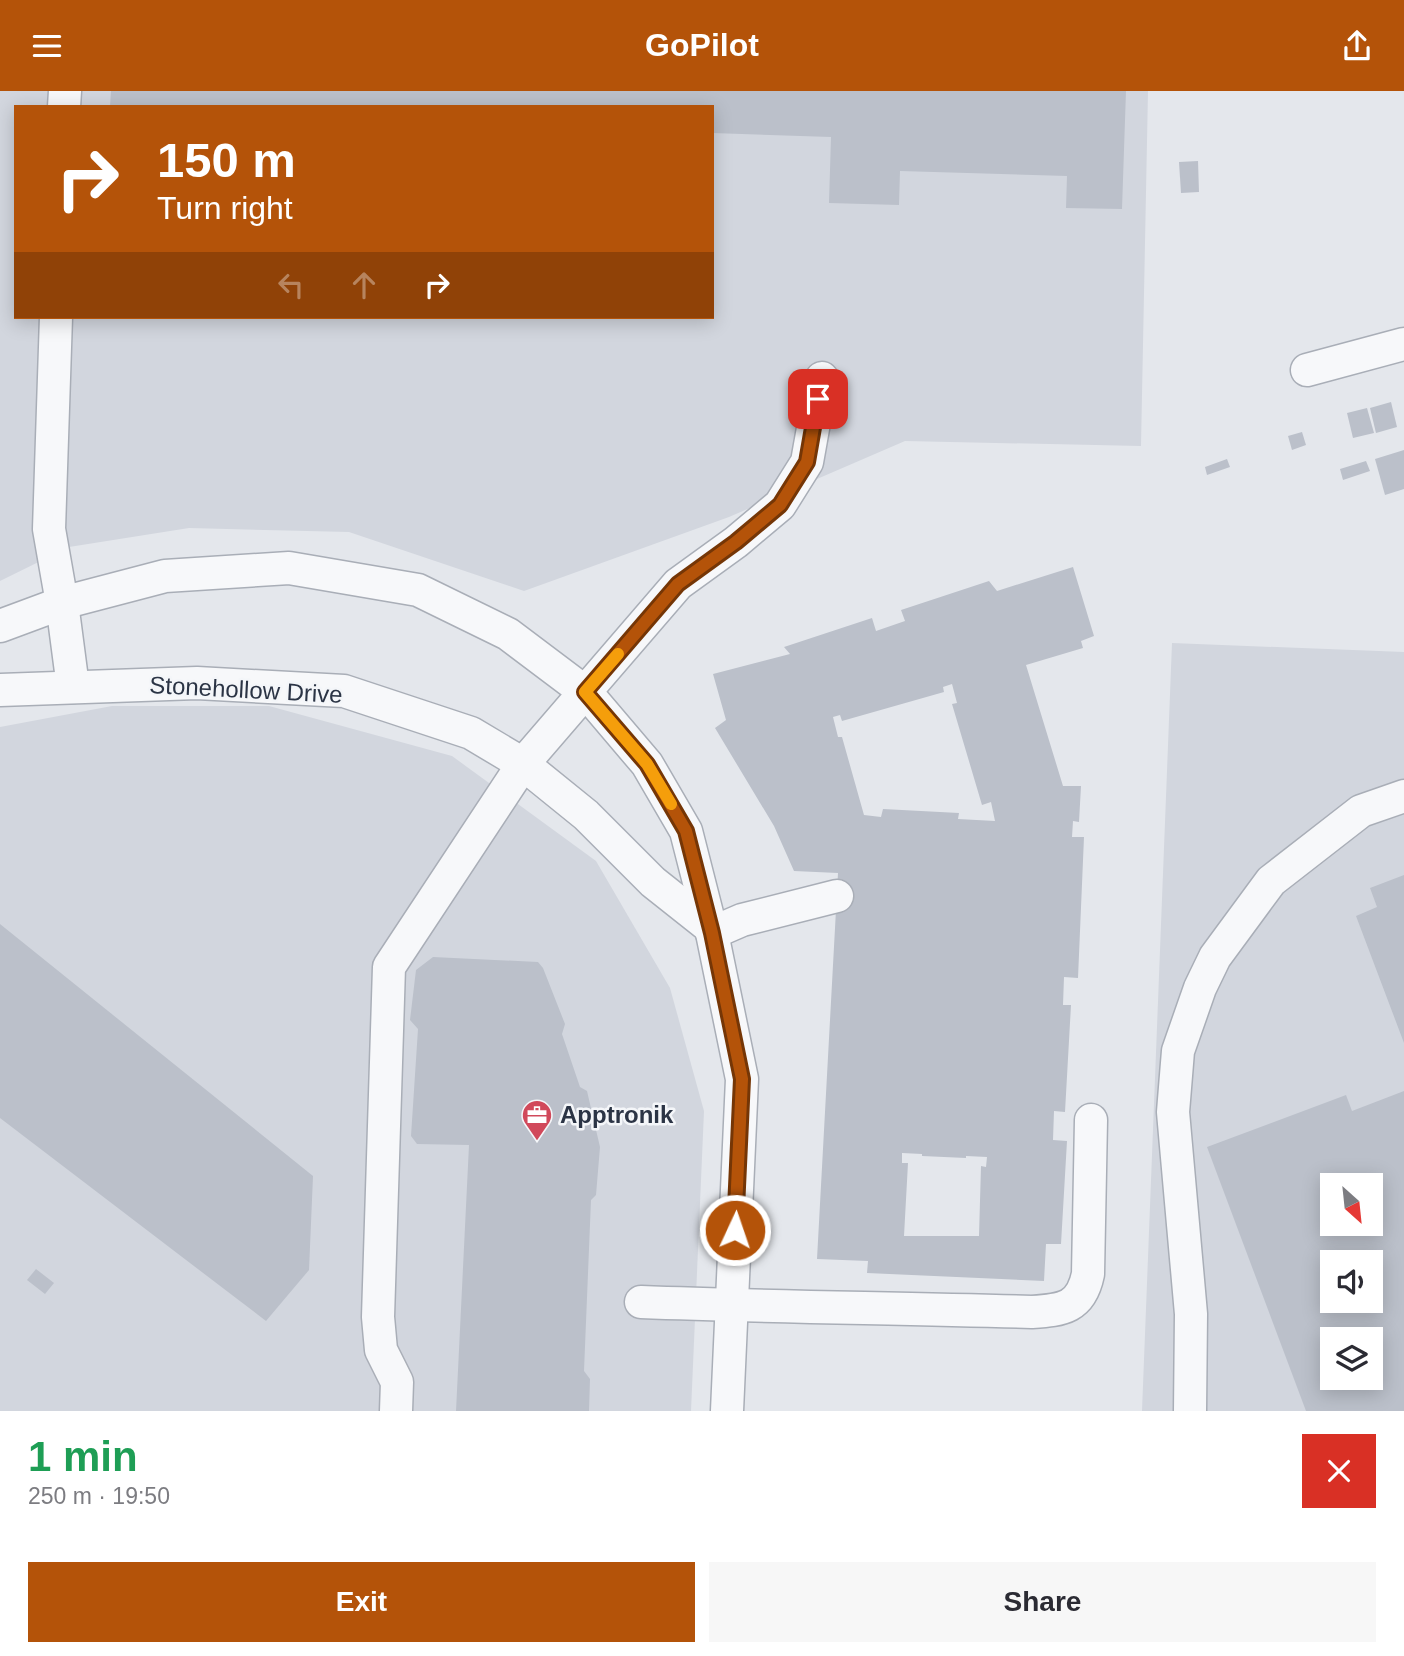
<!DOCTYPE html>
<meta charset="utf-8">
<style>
:root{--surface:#fff;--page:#f7f7f7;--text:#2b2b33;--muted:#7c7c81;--accent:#b45309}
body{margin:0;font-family:Arial,sans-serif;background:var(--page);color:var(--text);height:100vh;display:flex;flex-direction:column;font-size:26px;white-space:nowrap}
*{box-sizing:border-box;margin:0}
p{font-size:23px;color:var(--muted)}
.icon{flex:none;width:38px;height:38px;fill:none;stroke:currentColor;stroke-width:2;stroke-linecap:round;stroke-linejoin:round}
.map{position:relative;height:1320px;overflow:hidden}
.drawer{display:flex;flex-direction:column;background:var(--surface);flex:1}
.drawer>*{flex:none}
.top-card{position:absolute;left:14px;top:14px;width:700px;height:214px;border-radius:0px;box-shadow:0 4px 18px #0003;background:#b45309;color:#fff;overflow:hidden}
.needle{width:46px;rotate:153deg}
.controls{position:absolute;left:1320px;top:1082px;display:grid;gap:14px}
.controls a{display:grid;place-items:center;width:63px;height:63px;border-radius:0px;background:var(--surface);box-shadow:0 4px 18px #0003;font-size:35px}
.pin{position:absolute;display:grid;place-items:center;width:60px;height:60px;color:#fff;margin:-30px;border-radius:14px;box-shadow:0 4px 10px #0006}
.me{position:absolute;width:77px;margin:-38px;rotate:3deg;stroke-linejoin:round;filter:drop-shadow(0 0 5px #0008)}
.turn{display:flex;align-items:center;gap:24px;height:147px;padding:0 28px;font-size:32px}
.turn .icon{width:91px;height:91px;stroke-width:2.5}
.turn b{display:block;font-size:49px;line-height:60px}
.lanes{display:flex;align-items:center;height:66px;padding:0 28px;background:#0003;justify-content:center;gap:35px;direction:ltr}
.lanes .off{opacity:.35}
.round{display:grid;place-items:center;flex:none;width:74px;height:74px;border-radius:0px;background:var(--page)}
.headline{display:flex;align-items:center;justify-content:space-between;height:119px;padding:0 28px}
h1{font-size:42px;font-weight:600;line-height:52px;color:#1e9e55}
.action{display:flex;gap:14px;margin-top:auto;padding:14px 28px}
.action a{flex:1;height:80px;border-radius:0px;background:var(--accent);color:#fff;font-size:28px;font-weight:600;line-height:80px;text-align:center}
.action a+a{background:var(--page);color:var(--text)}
header{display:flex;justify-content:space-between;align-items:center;height:91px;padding:0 28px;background:var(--accent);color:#fff;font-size:32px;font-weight:600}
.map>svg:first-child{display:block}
.built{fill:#d2d6de;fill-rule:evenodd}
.building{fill:#bbc0ca;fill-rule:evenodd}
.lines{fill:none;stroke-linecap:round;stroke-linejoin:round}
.minor-casing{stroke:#a9aeb7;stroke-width:35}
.minor{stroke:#f7f8fa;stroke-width:32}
.route-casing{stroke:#753606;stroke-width:18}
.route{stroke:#b45309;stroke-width:12}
.slow{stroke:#f59e0b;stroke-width:12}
.labels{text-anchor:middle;stroke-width:5;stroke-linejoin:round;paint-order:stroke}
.street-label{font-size:24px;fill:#2b3445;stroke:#f4f6f9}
.poi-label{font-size:24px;font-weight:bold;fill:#2b3445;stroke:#f4f6f9;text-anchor:start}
</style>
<header><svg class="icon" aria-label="menu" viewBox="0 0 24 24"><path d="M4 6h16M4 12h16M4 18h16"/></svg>GoPilot<svg class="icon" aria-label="share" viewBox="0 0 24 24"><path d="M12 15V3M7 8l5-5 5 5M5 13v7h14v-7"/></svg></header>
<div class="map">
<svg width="1404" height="1320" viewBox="0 0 1404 1320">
<rect width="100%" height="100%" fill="#e4e7ec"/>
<g class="built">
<path d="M 0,0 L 1148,0 L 1141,355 L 905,350 L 729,426 L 524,500 L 349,441 L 189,437 L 69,456 L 0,490 ZM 16,16 L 712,16 L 712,226 L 16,226 Z"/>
<path d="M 1172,552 L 1404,561 L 1404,1320 L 1142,1320 ZM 1332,1094 L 1370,1094 L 1370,1132 L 1332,1132 ZM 1332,1171 L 1370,1171 L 1370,1209 L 1332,1209 ZM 1332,1248 L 1370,1248 L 1370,1286 L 1332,1286 Z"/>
<polygon points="112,615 269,615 452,665 596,770 670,897 704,1020 691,1320 0,1320 0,636"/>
</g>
<g class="building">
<polygon points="111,0 1126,0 1122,118 1066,117 1067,85 900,80 899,114 829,112 831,46 712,42 712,16 110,16"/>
<polygon points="1198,70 1199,101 1181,102 1179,71"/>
<polygon points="1391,311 1397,336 1376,342 1370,317"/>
<polygon points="1367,317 1374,342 1353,347 1347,322"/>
<polygon points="1302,341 1306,354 1292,359 1288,345"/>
<polygon points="1404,359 1404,398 1385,404 1375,368"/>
<polygon points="1227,368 1230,376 1207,384 1205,376"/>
<polygon points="1366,370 1370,380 1343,389 1340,378"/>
<path d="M 1073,476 L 1094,545 L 1081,550 L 1083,557 L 1026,574 L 1063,695 L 1081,695 L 1079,731 L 1073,730 L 1072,746 L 1084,746 L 1078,887 L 1064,886 L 1063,914 L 1071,914 L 1065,1021 L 1054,1020 L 1053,1049 L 1067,1050 L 1061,1153 L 1046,1153 L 1044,1190 L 867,1182 L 868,1170 L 817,1168 L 838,782 L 794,780 L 774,735 L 715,637 L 726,629 L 713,583 L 790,563 L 784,556 L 872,527 L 876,540 L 905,530 L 901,519 L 989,490 L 997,500 ZM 952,593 L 957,612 L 952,613 L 982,714 L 991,711 L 995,730 L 958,728 L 959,722 L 883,718 L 881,726 L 864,724 L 842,646 L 838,646 L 833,626 L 840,624 L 842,630 L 944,601 L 943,596 ZM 902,1062 L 922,1063 L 922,1065 L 966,1067 L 966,1065 L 987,1066 L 986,1076 L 981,1075 L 979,1145 L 904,1145 L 908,1072 L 902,1072 Z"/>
<polygon points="1404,784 1404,952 1356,825 1377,816 1370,797"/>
<polygon points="0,833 313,1085 309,1179 266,1230 0,1027"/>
<polygon points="433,866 538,871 543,877 565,933 562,943 580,996 587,1000 600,1056 596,1104 591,1109 584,1280 590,1288 589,1320 456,1320 469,1054 417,1053 411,1045 418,938 410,929 416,879"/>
<path d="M 1404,1000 L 1404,1320 L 1306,1320 L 1207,1056 L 1346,1004 L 1352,1020 ZM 1332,1094 L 1370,1094 L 1370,1132 L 1332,1132 ZM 1332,1171 L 1370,1171 L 1370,1209 L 1332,1209 ZM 1332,1248 L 1370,1248 L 1370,1286 L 1332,1286 Z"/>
<polygon points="36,1178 54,1192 45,1203 27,1189"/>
</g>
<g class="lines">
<g class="minor-casing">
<g id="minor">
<polyline points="64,16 65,0"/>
<polyline points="56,226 49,438 62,512 73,596"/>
<polyline points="1307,279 1404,253"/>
<polyline points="0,535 62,512 165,485 289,477 418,499 508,543 585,601 596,613 647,673 686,740 712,842 742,988 727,1320"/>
<polyline points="0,599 197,592 344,600 471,642 523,673 586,724 653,791 711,837"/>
<polyline points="712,842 742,829 837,805"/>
<path d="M 641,1211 C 771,1216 902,1217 1032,1221 C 1063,1219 1081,1217 1088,1183 L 1091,1029"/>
<polyline points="396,1320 397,1291 381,1259 378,1226 389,876 523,673 678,493 736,451 780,414 807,371 822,287"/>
<polyline points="1190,1320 1191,1223 1173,1021 1178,960 1200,897 1215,866 1271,790 1361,720 1404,705"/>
</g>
</g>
<use href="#minor" class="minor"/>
</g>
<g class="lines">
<g class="route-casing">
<polyline id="route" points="735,1139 742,988 712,842 686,740 647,673 585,601 678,493 736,451 780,414 807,371 818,308"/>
</g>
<use href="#route" class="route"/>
<polyline class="slow" points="618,563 585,601 647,673 671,713"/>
</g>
<defs>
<g id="office-pin" transform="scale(1.575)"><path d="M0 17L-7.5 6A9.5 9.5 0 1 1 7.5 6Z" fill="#d1495b" stroke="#f4f6f9"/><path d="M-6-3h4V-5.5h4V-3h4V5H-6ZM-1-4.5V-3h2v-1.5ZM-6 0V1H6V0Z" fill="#fff"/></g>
</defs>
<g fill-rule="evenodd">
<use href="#office-pin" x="537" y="1024"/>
</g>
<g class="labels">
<g class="street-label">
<text transform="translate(246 599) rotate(3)" y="8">Stonehollow Drive</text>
</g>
<g class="poi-label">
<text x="560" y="1032">Apptronik</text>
</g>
</g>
</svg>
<div class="controls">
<a><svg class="needle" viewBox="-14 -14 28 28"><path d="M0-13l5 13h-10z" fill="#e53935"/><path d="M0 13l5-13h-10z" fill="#7c7c81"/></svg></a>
<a><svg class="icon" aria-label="sound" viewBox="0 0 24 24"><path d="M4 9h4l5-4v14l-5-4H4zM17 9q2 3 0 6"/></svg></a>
<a><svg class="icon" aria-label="layers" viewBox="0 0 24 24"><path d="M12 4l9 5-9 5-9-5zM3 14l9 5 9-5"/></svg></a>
</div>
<div class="pin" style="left:818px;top:308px;background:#d93025"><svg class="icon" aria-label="arrive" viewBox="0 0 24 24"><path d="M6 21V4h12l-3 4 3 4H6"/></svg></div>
<svg class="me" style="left:735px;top:1139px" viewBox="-20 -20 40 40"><circle r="17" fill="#b45309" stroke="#fff" stroke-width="3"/><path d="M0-11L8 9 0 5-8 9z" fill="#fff"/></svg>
<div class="top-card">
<div class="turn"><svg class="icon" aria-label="right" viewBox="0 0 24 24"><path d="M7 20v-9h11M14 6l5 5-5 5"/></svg><div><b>150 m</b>Turn right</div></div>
<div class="lanes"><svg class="icon off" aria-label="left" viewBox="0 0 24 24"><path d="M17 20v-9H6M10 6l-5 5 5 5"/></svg><svg class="icon off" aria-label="ahead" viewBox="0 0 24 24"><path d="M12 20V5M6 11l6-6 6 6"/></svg><svg class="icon" aria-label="right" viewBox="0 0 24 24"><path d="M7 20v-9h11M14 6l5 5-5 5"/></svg></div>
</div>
</div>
<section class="drawer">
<div class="headline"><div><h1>1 min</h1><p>250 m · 19:50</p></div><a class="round" style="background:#d93025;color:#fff"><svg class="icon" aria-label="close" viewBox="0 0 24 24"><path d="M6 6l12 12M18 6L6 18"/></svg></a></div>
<div class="action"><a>Exit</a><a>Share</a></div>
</section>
